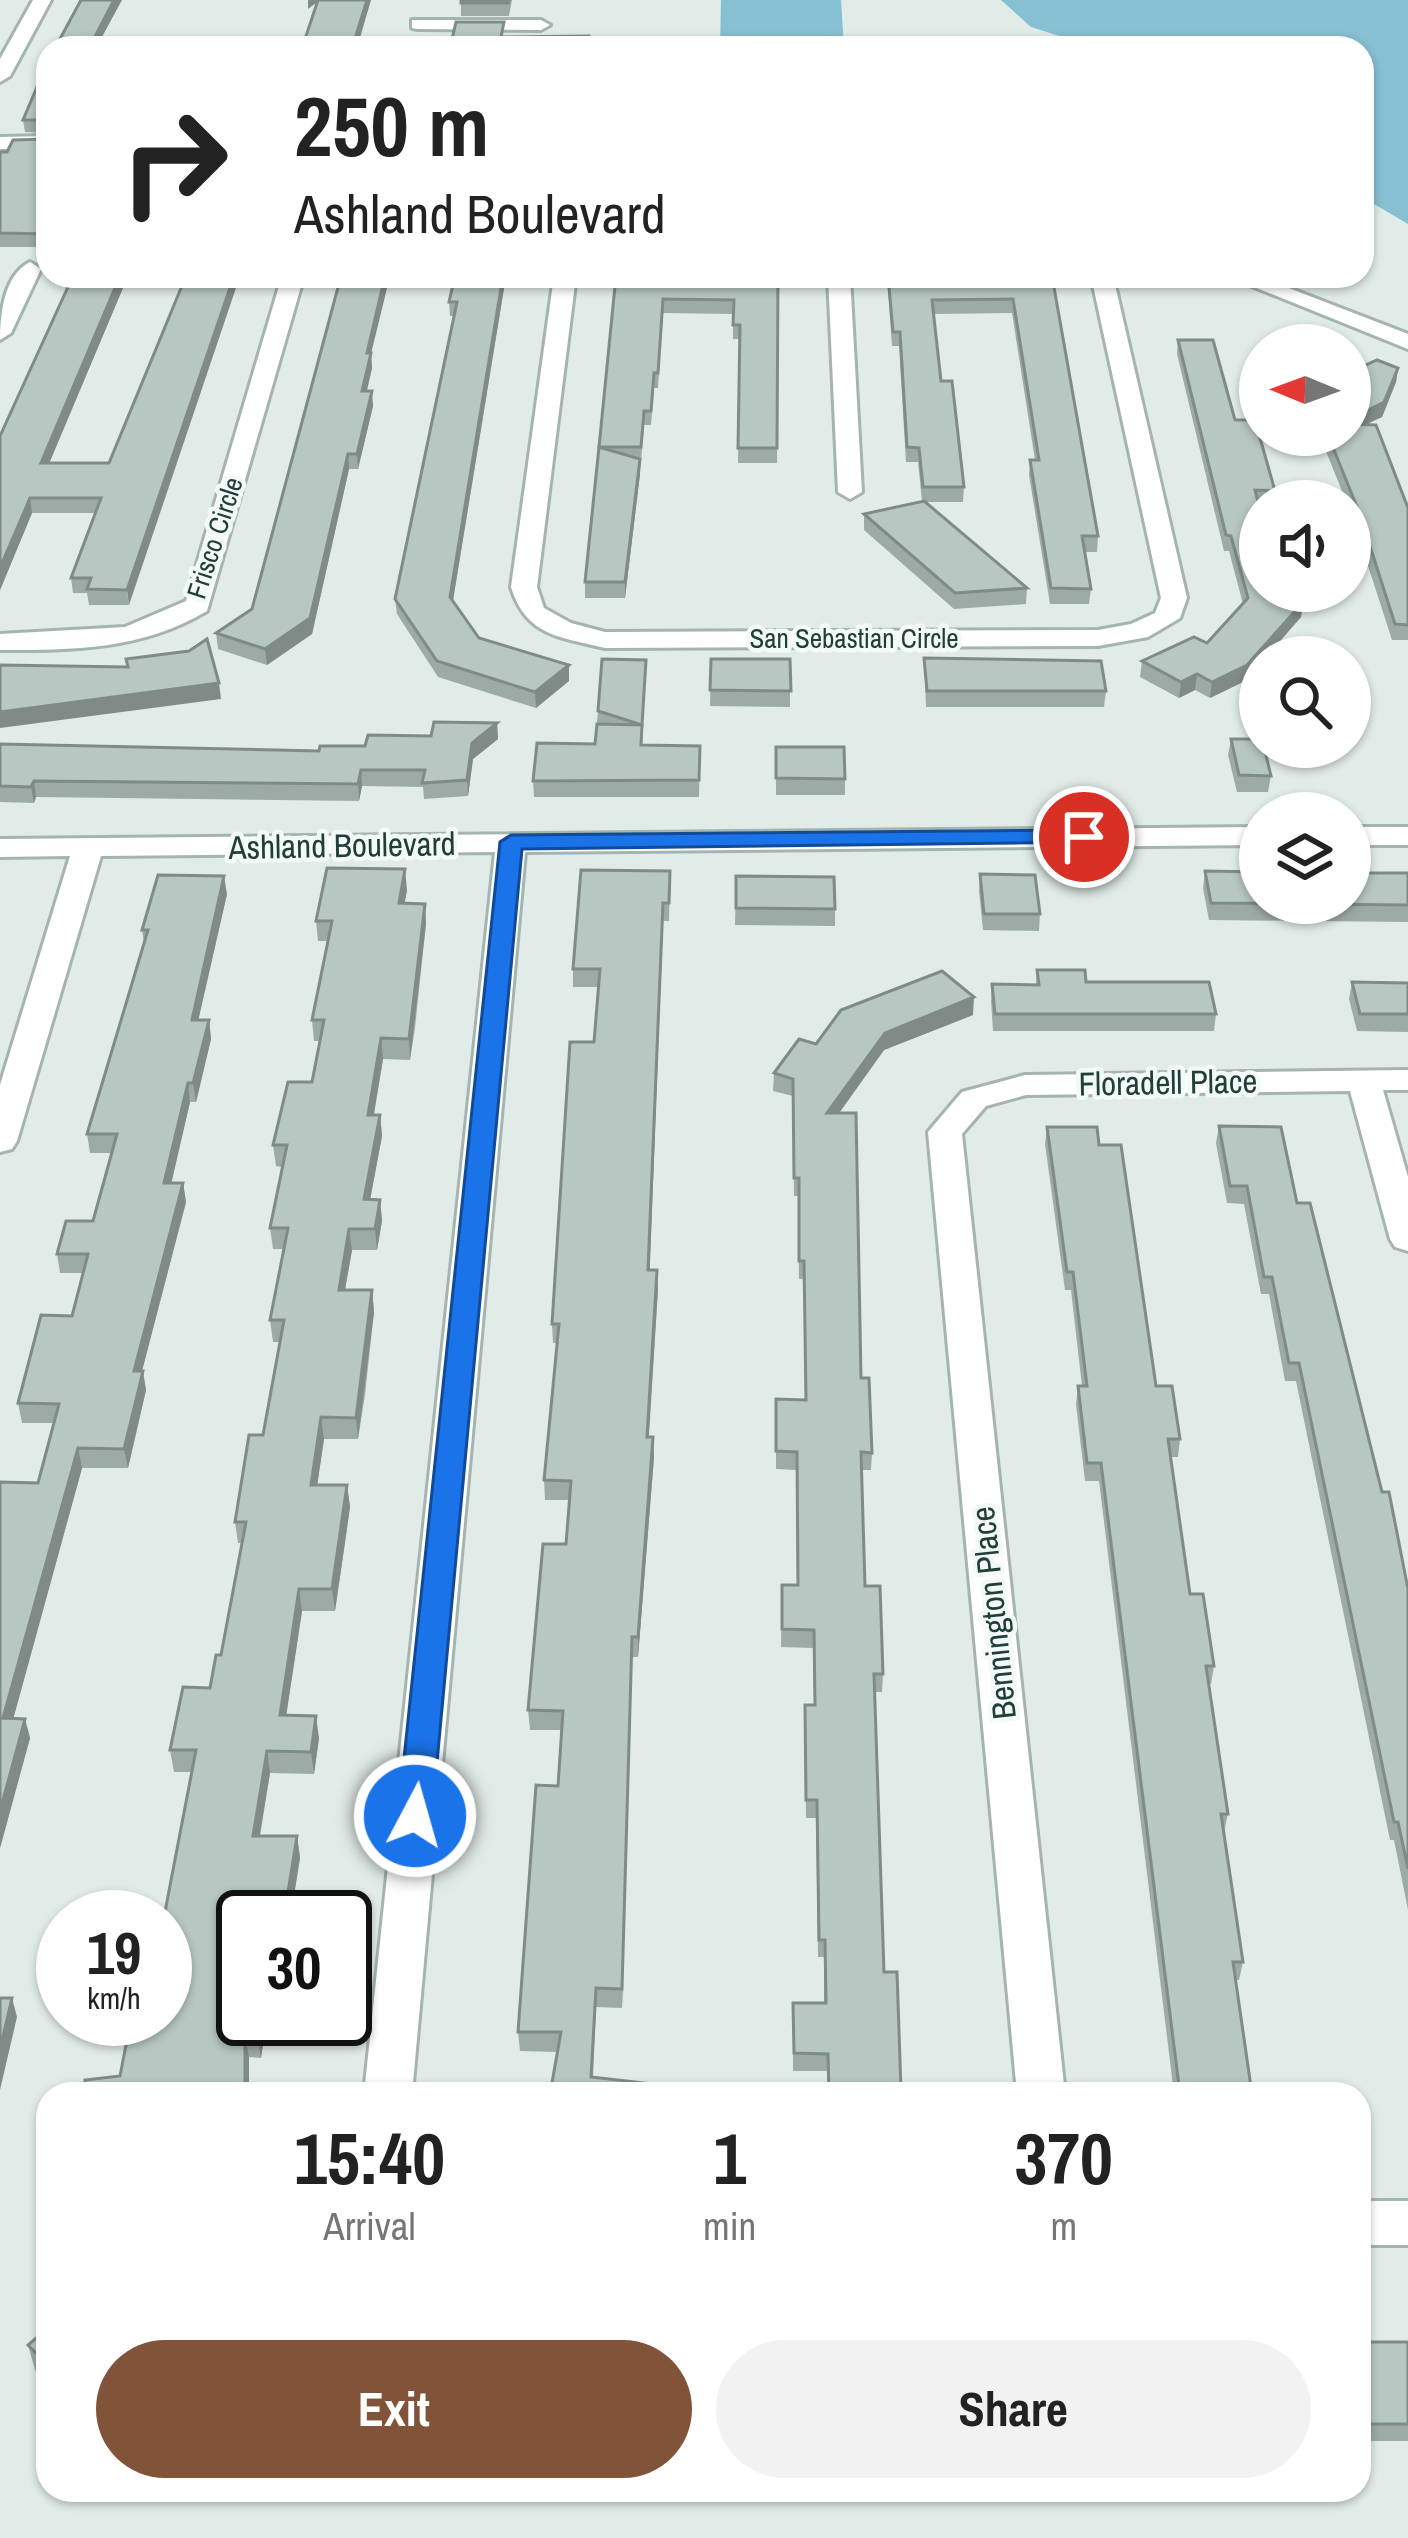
<!DOCTYPE html>
<style>
:root{--surface:#fff;--page:#f2f2f2;--text:#222;--muted:#767676;--accent:#815339}
body{margin:0;font-family:"Archivo Narrow",sans-serif;background:var(--page);color:var(--text);height:100vh;display:flex;flex-direction:column;font-size:45px;white-space:nowrap}
*{box-sizing:border-box;margin:0}
p{font-size:39px;color:var(--muted)}
.icon{flex:none;width:66px;height:66px;fill:none;stroke:currentColor;stroke-width:2;stroke-linecap:round;stroke-linejoin:round}
.map{position:relative;flex:1;overflow:hidden}
.panel{position:absolute;left:36px;top:2082px;width:1335px;height:420px;display:flex;flex-direction:column;background:var(--surface);border-radius:36px;box-shadow:0 3px 9px #0004}
.panel>*{flex:none}
.top-card{position:absolute;left:36px;top:36px;width:1338px;height:252px;border-radius:36px;box-shadow:0 3px 9px #0004;background:#fff;color:var(--text);overflow:hidden}
.needle{width:78px;rotate:271deg}
.fabs{position:absolute;left:1239px;top:324px;display:grid;gap:24px}
.fabs a{display:grid;place-items:center;width:132px;height:132px;border-radius:50%;background:var(--surface);box-shadow:0 3px 9px #0004;font-size:60px}
.speed{position:absolute;left:36px;top:1890px;display:flex;gap:24px;font-size:60px;font-weight:700;text-align:center}
.speed>*{display:grid;place-content:center;width:156px;height:156px;border-radius:50%;background:var(--surface);box-shadow:0 3px 9px #0004;line-height:1}
.speed small{font-size:30px;font-weight:400}
.speed .limit{border:6px solid #111;border-radius:18px;background:#fff;color:#111}
.pin{position:absolute;display:grid;place-items:center;width:102px;height:102px;color:#fff;margin:-51px;border:6px solid #fff;border-radius:50%;box-shadow:0 3px 12px #0007}
.me{position:absolute;width:132px;margin:-66px;rotate:6deg;stroke-linejoin:round;filter:drop-shadow(0 0 9px #0008)}
.turn{display:flex;align-items:center;gap:42px;height:252px;padding:0 60px;font-size:54px}
.turn .icon{width:156px;height:156px;stroke-width:2.5}
.turn b{display:block;font-size:84px;line-height:102px}
.eta{display:flex;justify-content:space-evenly;align-items:center;height:204px;text-align:center}
.eta b{font-size:72px;font-weight:700;line-height:84px}
.button{display:flex;gap:24px;margin-top:auto;padding:24px 60px}
.button a{flex:1;height:138px;border-radius:72px;background:var(--accent);color:#fff;font-size:48px;font-weight:700;line-height:138px;text-align:center}
.button a+a{background:var(--page);color:var(--text)}
.map>svg:first-child{display:block}
.water{fill:#87bfd3}
.lines{fill:none;stroke-linecap:round;stroke-linejoin:round}
.street-casing{stroke:#a4b4b1;stroke-width:6}
.street{fill:#fff;fill-rule:evenodd}
.wall{fill:#9daba7}
.shaded-wall{fill:#808b88}
.building{fill:#b7c7c2;stroke:#808b88;stroke-width:3}
.route{fill:#1a73e8;stroke:#114b97;stroke-width:3}
.labels{text-anchor:middle;stroke-width:9;stroke-linejoin:round;paint-order:stroke}
.far-street-label{font-size:27px;fill:#213e39;stroke:#f2f9f6}
.street-label{font-size:33px;fill:#213e39;stroke:#f2f9f6}
</style>
<div class="map">
<svg width="1408" height="2538" viewBox="0 0 1408 2538">
<rect width="100%" height="100%" fill="#e1ece9"/>
<g class="water">
<polygon points="721,0 841,0 844,48 720,48"/>
<polygon points="1001,0 1408,0 1408,224 1362,197 1362,48 1097,48 1031,27"/>
</g>
<g class="lines">
<g class="street-casing">
<g id="street">
<polygon points="33,0 51,0 10,76 0,82 0,59"/>
<polygon points="412,20 541,20 550,25 541,30 418,29 412,28"/>
<polygon points="48,136 48,148 0,149 0,137"/>
<path d="M 30,262 L 41,269 L 11,333 L 0,340 C 0,314 4,275 30,262 Z"/>
<path d="M 282,276 L 304,276 L 207,611 C 142,650 74,650 0,650 L 0,634 L 125,627 L 186,601 Z"/>
<path d="M 554,276 L 576,276 L 537,587 L 544,608 L 571,623 L 605,632 L 1098,630 L 1131,624 L 1155,613 L 1161,598 L 1091,276 L 1113,276 L 1187,598 L 1180,618 L 1148,637 L 1098,646 L 605,648 C 560,637 526,636 511,587 Z"/>
<polygon points="828,276 850,276 862,492 850,499 838,492"/>
<polygon points="1227,276 1258,276 1408,334 1408,349"/>
<polygon points="1260,827 1260,845 525,852 412,2094 364,2094 495,852 101,856 17,1141 12,1149 0,1152 0,1085 70,856 0,857 0,839"/>
<rect x="1350" y="827" width="58" height="18"/>
<polygon points="1408,1070 1408,1090 1383,1090 1408,1177 1408,1251 1395,1247 1390,1239 1350,1091 1026,1095 986,1106 962,1134 1065,2094 1017,2094 928,1132 962,1092 1025,1075"/>
<rect x="1359" y="2201" width="49" height="44"/>
</g>
</g>
<use href="#street" class="street"/>
</g>
<g class="wall">
<polygon points="461,0 512,0 509,16 461,16"/>
<polygon points="48,61 48,133 25,132 23,120"/>
<polygon points="48,146 48,247 0,247 0,152"/>
<polygon points="73,276 128,276 49,463 109,463 129,605 89,605 87,593 73,593 71,578 96,513 32,513 0,590"/>
<polygon points="455,276 506,276 453,601 479,638 569,681 536,708 438,677 397,614 395,599 454,316 450,316 449,302"/>
<polygon points="616,276 778,276 777,463 738,463 740,339 733,339 733,314 663,313 658,388 654,388 651,425 644,425 640,474 625,598 585,598 585,582"/>
<polygon points="887,276 1052,276 1098,536 1097,552 1084,552 1091,589 1089,604 1050,604 1029,475 1030,460 1035,460 1012,313 934,314 941,381 964,487 963,502 925,502 1027,588 1026,604 954,609 864,530 864,514 922,501 918,462 906,462 899,346 892,346"/>
<polygon points="1178,340 1235,420 1275,491 1274,501 1260,501 1259,506 1260,591 1301,617 1266,657 1260,657 1260,664 1245,681 1210,698 1195,690 1179,698 1140,677 1142,661 1207,643 1243,604 1229,551 1224,551 1177,354"/>
<polygon points="371,353 372,368 367,391 373,406 358,469 349,469 312,634 267,665 218,649 216,633 252,609"/>
<polygon points="1398,368 1396,382 1382,417 1366,424 1408,508 1408,640 1392,640 1350,510 1350,501 1346,501 1321,439 1322,435 1350,435"/>
<polygon points="924,658 1106,691 1104,707 926,707"/>
<polygon points="711,659 790,659 790,707 710,706"/>
<polygon points="646,660 642,745 700,746 699,797 534,797 533,781 595,744 598,711"/>
<polygon points="497,723 498,739 473,759 468,796 424,799 423,787 362,786 359,801 36,797 34,803 0,802 0,744 319,751 365,746 431,736"/>
<polygon points="1231,739 1271,776 1268,792 1237,792 1228,755"/>
<polygon points="776,747 845,779 845,795 776,795"/>
<polygon points="670,871 669,921 663,921 649,1270 658,1289 649,1437 653,1437 654,1457 638,1657 632,1657 622,2008 596,2007 593,2078 550,2094 557,2052 520,2051 518,2032 558,1786 562,1730 530,1730 528,1710 566,1544 569,1500 545,1500 544,1480 557,1343 553,1343 552,1324 594,1042 599,987 573,987 573,969"/>
<polygon points="1205,871 1408,873 1408,922 1209,920 1203,888"/>
<polygon points="980,874 1040,914 1039,931 983,930 979,891"/>
<polygon points="736,876 835,909 835,926 735,925"/>
<polygon points="407,890 404,904 425,904 426,924 415,1028 410,1060 383,1059 374,1115 380,1115 382,1136 370,1200 380,1200 382,1221 377,1250 352,1250 345,1290 372,1290 374,1312 365,1395 358,1439 324,1439 317,1485 347,1485 350,1507 345,1543 335,1611 302,1611 286,1715 319,1738 314,1774 270,1773 260,1836 297,1836 300,1858 291,1914 239,1913 229,1973 267,2019 261,2058 249,2057 249,2094 85,2094 120,2076 165,2019 192,1772 174,1772 170,1750 210,1688 221,1655 242,1543 238,1543 235,1522 263,1435 280,1342 273,1342 270,1320 284,1249 273,1249 270,1228 282,1167 276,1166 273,1145 312,1082 320,1041 314,1041 312,1020 328,941 318,941 316,921"/>
<polygon points="227,894 198,1020 209,1020 211,1039 196,1102 190,1102 171,1183 183,1183 186,1202 142,1371 146,1390 128,1468 82,1468 13,1719 25,1719 30,1738 0,1848 0,1482 38,1483 53,1423 22,1423 18,1403 72,1316 83,1273 60,1273 57,1254 93,1221 112,1153 90,1153 87,1134 144,943 142,930"/>
<polygon points="1037,970 1216,1014 1214,1031 993,1031 991,1001 992,984 1036,985"/>
<polygon points="1352,982 1408,983 1408,1032 1357,1031 1349,999"/>
<polygon points="973,1015 884,1050 839,1113 861,1378 872,1453 871,1470 862,1470 865,1586 883,1674 882,1692 874,1692 884,1972 897,1972 901,2094 828,2094 827,2071 793,2071 793,2003 824,2003 824,1957 818,1957 816,1818 806,1818 805,1723 814,1705 813,1648 781,1647 782,1585 797,1585 796,1470 776,1469 776,1399 805,1400 804,1279 799,1279 798,1196 794,1196 793,1096 773,1091 774,1073 816,1044"/>
<polygon points="1219,1126 1297,1203 1382,1492 1408,1589 1408,1910 1394,1840 1390,1840 1296,1381 1285,1381 1269,1294 1261,1294 1244,1204 1227,1203 1216,1143"/>
<polygon points="1047,1127 1099,1145 1156,1386 1180,1439 1178,1457 1170,1457 1190,1594 1214,1666 1211,1684 1209,1684 1228,1814 1224,1832 1243,1962 1239,1980 1235,1980 1252,2094 1174,2094 1099,1481 1085,1481 1076,1404 1078,1386 1082,1386 1071,1290 1065,1290 1045,1144"/>
<polygon points="48,2328 48,2383 35,2370 28,2345"/>
<rect x="1359" y="2342" width="49" height="99"/>
<polygon points="256,2490 431,2490 431,2495 256,2492"/>
</g>
<g class="shaded-wall">
<polygon points="114,0 122,0 96,48 89,48"/>
<polygon points="308,0 320,0 308,9"/>
<polygon points="367,0 371,0 357,48 352,48"/>
<polygon points="120,276 128,276 43,478 41,463"/>
<polygon points="234,276 240,276 129,605 127,590"/>
<polygon points="385,276 390,276 369,362 371,353 372,368 363,406 362,391 367,353"/>
<polygon points="503,276 506,276 451,612 450,597"/>
<polygon points="1398,368 1396,382 1382,417 1350,432 1350,419"/>
<polygon points="372,391 373,406 358,469 357,454"/>
<polygon points="348,454 349,469 312,634 267,665 265,649"/>
<polygon points="640,459 640,474 625,598 625,582"/>
<polygon points="30,498 32,513 0,590 0,568"/>
<polygon points="1304,601 1301,617 1266,657 1260,657 1260,664 1245,681 1210,698 1212,682"/>
<polygon points="569,665 569,681 536,708 535,692"/>
<polygon points="1197,674 1195,690 1179,698 1181,682"/>
<polygon points="219,683 221,699 0,728 0,712"/>
<polygon points="497,723 498,739 473,759 468,796 467,780 472,743"/>
<polygon points="361,770 362,786 359,801 358,784"/>
<polygon points="34,781 36,797 34,803 31,787"/>
<polygon points="405,869 407,890 401,924 399,903"/>
<polygon points="224,876 227,894 194,1039 192,1020"/>
<polygon points="663,903 663,921 649,1289 648,1270"/>
<polygon points="425,904 426,924 410,1060 409,1039"/>
<polygon points="974,997 973,1015 884,1050 827,1130 827,1113 885,1033"/>
<polygon points="209,1020 211,1039 196,1102 193,1083"/>
<polygon points="381,1038 383,1059 370,1136 368,1115"/>
<polygon points="188,1083 190,1102 167,1202 164,1183"/>
<polygon points="380,1115 382,1136 366,1221 364,1199"/>
<polygon points="183,1183 186,1202 137,1390 134,1371"/>
<polygon points="380,1200 382,1221 377,1250 375,1229"/>
<polygon points="349,1229 352,1250 341,1312 339,1290"/>
<polygon points="657,1270 658,1289 647,1457 647,1437"/>
<polygon points="372,1290 374,1312 358,1439 356,1418"/>
<polygon points="143,1371 146,1390 128,1468 124,1449"/>
<polygon points="321,1417 324,1439 314,1507 311,1485"/>
<polygon points="653,1437 654,1457 638,1657 638,1637"/>
<polygon points="78,1448 82,1468 8,1738 3,1718"/>
<polygon points="347,1485 350,1507 335,1611 332,1589"/>
<polygon points="299,1589 302,1611 283,1737 280,1715"/>
<polygon points="632,1637 632,1657 622,2008 622,1989"/>
<polygon points="316,1716 319,1738 314,1774 311,1752"/>
<polygon points="25,1719 30,1738 0,1848 0,1811"/>
<polygon points="267,1751 270,1773 256,1857 253,1836"/>
<polygon points="297,1836 300,1858 291,1914 288,1892"/>
<polygon points="235,1892 239,1913 225,1995 221,1973"/>
<polygon points="596,1988 596,2007 591,2094 591,2077"/>
<polygon points="12,1998 17,2017 0,2090 0,2049"/>
<polygon points="260,2019 267,2019 261,2058 257,2036"/>
<polygon points="245,2036 249,2057 249,2094 245,2094"/>
</g>
<g class="building">
<polygon points="81,0 114,0 89,48 55,48"/>
<polygon points="318,0 367,0 352,48 302,48"/>
<polygon points="461,0 509,0 508,3 461,3"/>
<polygon points="456,22 504,22 501,37 589,36 590,47 450,48"/>
<polygon points="48,61 48,120 23,120"/>
<polygon points="47,139 42,151 48,151 48,234 0,233 0,152 7,152 13,140"/>
<polygon points="73,276 120,276 41,463 109,463 186,276 234,276 127,590 87,589 91,578 71,578 101,498 30,498 0,568 0,436"/>
<polygon points="341,276 385,276 367,353 371,353 362,391 372,391 357,454 348,454 310,618 265,649 216,633 252,609"/>
<polygon points="455,276 503,276 450,597 479,638 569,665 535,692 437,661 395,599 457,302 449,302"/>
<polygon points="616,276 778,276 777,448 738,448 740,325 733,325 734,300 663,299 658,373 654,373 651,411 644,411 641,447 599,447"/>
<polygon points="888,276 1052,276 1098,536 1082,536 1091,589 1051,588 1030,460 1039,460 1013,299 932,300 941,381 952,381 964,487 923,487 919,448 907,447 900,332 893,332"/>
<polygon points="1178,340 1213,340 1235,420 1255,420 1275,491 1255,490 1260,510 1260,591 1301,591 1304,601 1247,665 1212,682 1197,674 1181,682 1142,661 1194,637 1207,643 1248,598 1231,536 1226,535"/>
<polygon points="1377,360 1398,368 1384,402 1350,419 1350,377 1353,371"/>
<polygon points="1350,424 1376,425 1408,508 1408,625 1395,624 1359,512 1328,435 1350,435"/>
<polygon points="599,447 640,459 625,582 585,582"/>
<polygon points="924,501 1027,588 955,593 864,514"/>
<polygon points="207,639 219,683 0,712 0,665 128,667 126,659 189,651"/>
<polygon points="924,658 1101,661 1106,691 927,691"/>
<polygon points="602,659 646,660 642,725 598,711"/>
<polygon points="711,659 790,659 791,691 710,690"/>
<polygon points="434,722 497,723 472,743 467,780 422,783 425,770 361,770 358,784 34,781 31,787 0,786 0,744 319,751 320,746 365,746 368,735 431,736"/>
<polygon points="597,724 642,725 641,745 700,746 699,780 533,781 537,743 595,744"/>
<polygon points="1231,739 1260,739 1260,747 1264,747 1271,776 1239,775"/>
<polygon points="776,747 844,747 845,779 776,778"/>
<polygon points="327,868 405,869 399,903 425,904 409,1039 381,1038 368,1115 380,1115 364,1199 380,1200 375,1229 349,1229 339,1290 372,1290 356,1418 321,1417 311,1485 347,1485 332,1589 299,1589 280,1715 316,1716 311,1752 267,1751 253,1836 297,1836 288,1892 235,1892 221,1973 243,1974 243,2019 260,2019 257,2036 245,2036 245,2094 85,2094 85,2080 120,2076 131,2019 165,2019 164,1917 196,1750 170,1750 183,1687 210,1688 216,1655 221,1655 246,1522 235,1522 249,1435 263,1435 284,1320 270,1320 288,1228 270,1228 287,1145 273,1145 288,1082 312,1082 324,1020 312,1020 332,921 316,921"/>
<polygon points="581,870 670,871 669,903 663,903 648,1270 657,1270 647,1437 653,1437 638,1637 632,1637 622,1989 596,1988 591,2077 662,2085 661,2094 550,2094 561,2032 518,2032 536,1785 558,1786 563,1711 528,1710 543,1544 566,1544 571,1481 544,1480 559,1324 552,1324 570,1042 594,1042 600,969 573,969"/>
<polygon points="1205,871 1260,872 1260,903 1350,903 1350,873 1408,873 1408,905 1211,903"/>
<polygon points="980,874 1035,875 1040,914 984,914"/>
<polygon points="158,875 224,876 192,1020 209,1020 193,1083 188,1083 164,1183 183,1183 134,1371 143,1371 124,1449 78,1448 3,1718 25,1719 0,1811 0,1482 38,1483 59,1404 18,1403 41,1315 72,1316 88,1254 57,1254 66,1221 93,1221 117,1134 87,1134 148,930 142,930"/>
<polygon points="736,876 834,877 835,909 736,908"/>
<polygon points="1037,970 1085,970 1086,982 1209,982 1216,1014 995,1014 992,984 1039,985"/>
<polygon points="942,971 974,997 885,1033 827,1113 856,1113 861,1378 869,1378 872,1453 861,1452 865,1586 880,1586 883,1674 874,1674 884,1972 897,1972 901,2090 886,2090 887,2094 829,2094 828,2054 794,2053 793,2003 826,2003 825,1940 819,1940 817,1800 806,1800 805,1705 815,1705 814,1630 782,1629 782,1585 798,1585 797,1452 776,1451 776,1399 806,1400 804,1261 799,1261 799,1178 794,1178 793,1079 774,1073 799,1039 816,1044 841,1010"/>
<polygon points="1352,982 1408,983 1408,1014 1360,1014"/>
<polygon points="1219,1126 1281,1127 1297,1203 1310,1203 1382,1492 1389,1492 1408,1589 1408,1869 1398,1822 1394,1822 1299,1363 1289,1363 1272,1277 1264,1277 1247,1186 1230,1186"/>
<polygon points="1047,1127 1097,1127 1099,1145 1121,1145 1156,1386 1172,1386 1180,1439 1168,1439 1190,1594 1203,1594 1214,1666 1206,1666 1228,1814 1221,1814 1243,1962 1233,1962 1252,2094 1180,2094 1101,1463 1087,1463 1078,1386 1087,1386 1073,1272 1067,1272"/>
<polygon points="0,1998 12,1998 0,2049"/>
<polygon points="48,2328 48,2365 28,2345"/>
<rect x="1359" y="2342" width="49" height="82"/>
</g>
<polygon class="route" points="1084,830 1095,837 1092,842 522,849 432,1816 427,1825 415,1829 403,1825 398,1816 500,842 511,835"/>
<g class="labels">
<g class="far-street-label">
<text transform="translate(215 538) rotate(-72)" y="9">Frisco Circle</text>
<text x="854" y="648">San Sebastian Circle</text>
</g>
<g class="street-label">
<text transform="translate(342 845) rotate(-1)" y="12">Ashland Boulevard</text>
<text transform="translate(1168 1082) rotate(-1)" y="12">Floradell Place</text>
<text transform="translate(993 1613) rotate(-96)" y="12">Bennington Place</text>
</g>
</g>
</svg>
<div class="fabs">
<a><svg class="needle" viewBox="-14 -14 28 28"><path d="M0-13l5 13h-10z" fill="#e53935"/><path d="M0 13l5-13h-10z" fill="#767676"/></svg></a>
<a><svg class="icon" aria-label="sound" viewBox="0 0 24 24"><path d="M4 9h4l5-4v14l-5-4H4zM17 9q2 3 0 6"/></svg></a>
<a><svg class="icon" aria-label="search" viewBox="0 0 24 24"><circle cx="10" cy="10" r="6"/><path d="M15 15l6 6"/></svg></a>
<a><svg class="icon" aria-label="layers" viewBox="0 0 24 24"><path d="M12 4l9 5-9 5-9-5zM3 14l9 5 9-5"/></svg></a>
</div>
<div class="speed"><div>19<small>km/h</small></div><div class="limit">30</div></div>
<div class="pin" style="left:1084px;top:837px;background:#d93025"><svg class="icon" aria-label="arrive" viewBox="0 0 24 24"><path d="M6 21V4h12l-3 4 3 4H6"/></svg></div>
<svg class="me" style="left:415px;top:1816px" viewBox="-20 -20 40 40"><circle r="17" fill="#1a73e8" stroke="#fff" stroke-width="3"/><path d="M0-11L8 9 0 5-8 9z" fill="#fff"/></svg>
<div class="top-card">
<div class="turn"><svg class="icon" aria-label="right" viewBox="0 0 24 24"><path d="M7 20v-9h11M14 6l5 5-5 5"/></svg><div><b>250 m</b>Ashland Boulevard</div></div>
</div>
<section class="panel">
<div class="eta">
<div><b>15:40</b><p>Arrival</p></div>
<div><b>1</b><p>min</p></div>
<div><b>370</b><p>m</p></div>
</div>
<div class="button"><a>Exit</a><a>Share</a></div>
</section>
</div>
